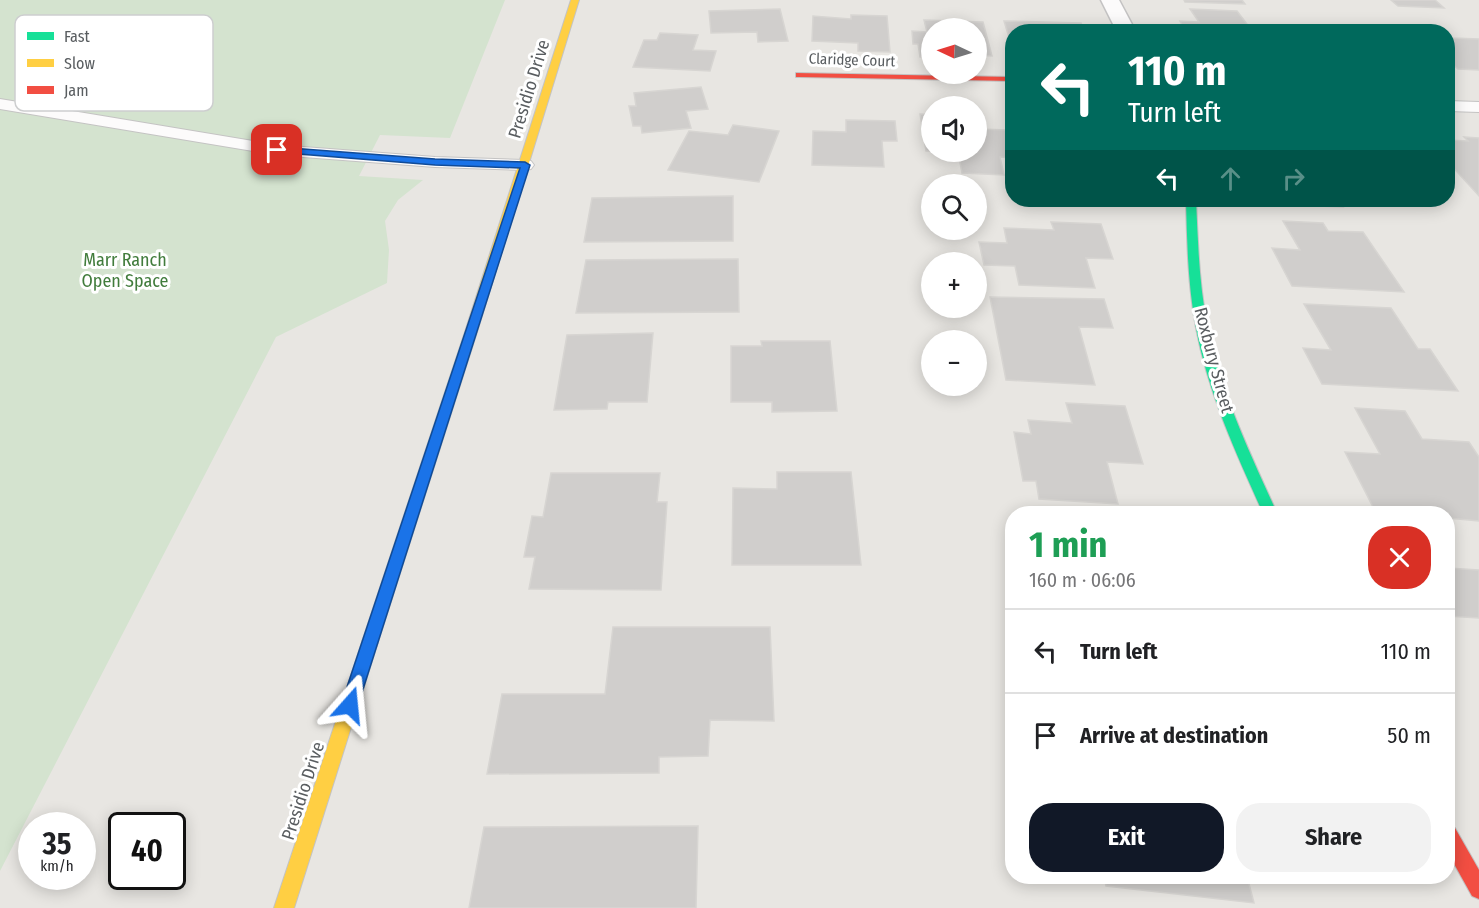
<!DOCTYPE html>
<meta charset="utf-8">
<style>
:root{--surface:#fff;--page:#f2f2f2;--text:#202124;--muted:#757577;--line:#e0e0e0;--accent:#111827}
body{margin:0;font-family:"Fira Sans Condensed",sans-serif;background:var(--page);color:var(--text);height:100vh;display:flex;flex-direction:column;font-size:22px;white-space:nowrap}
*{box-sizing:border-box;margin:0}
p{font-size:20px;color:var(--muted)}
.icon{flex:none;width:33px;height:33px;fill:none;stroke:currentColor;stroke-width:2;stroke-linecap:round;stroke-linejoin:round}
.map{position:relative;flex:1;overflow:hidden}
.side{position:absolute;left:1005px;top:506px;width:450px;height:378px;display:flex;flex-direction:column;background:var(--surface);border-radius:24px;box-shadow:0 3px 15px #0003}
.side>*{flex:none}
.top-card{position:absolute;left:1005px;top:24px;width:450px;height:183px;border-radius:24px;box-shadow:0 3px 15px #0003;background:#00695c;color:#fff;overflow:hidden}
.needle{width:39px;rotate:274deg}
.tools{position:absolute;left:921px;top:18px;display:grid;gap:12px}
.tools a{display:grid;place-items:center;width:66px;height:66px;border-radius:50%;background:var(--surface);box-shadow:0 3px 15px #0003;font-size:30px}
.speed{position:absolute;left:18px;top:812px;display:flex;gap:12px;font-size:30px;font-weight:700;text-align:center}
.speed>*{display:grid;place-content:center;width:78px;height:78px;border-radius:50%;background:var(--surface);box-shadow:0 3px 15px #0003;line-height:1}
.speed small{font-size:15px;font-weight:400}
.speed .limit{border:3px solid #111;border-radius:9px;background:#fff;color:#111}
.pin{position:absolute;display:grid;place-items:center;width:51px;height:51px;color:#fff;margin:-26px;border-radius:12px;box-shadow:0 3px 9px #0006}
.me{position:absolute;width:66px;margin:-33px;rotate:18deg;stroke-linejoin:round;filter:drop-shadow(0 0 4px #0008)}
.turn{display:flex;align-items:center;gap:21px;height:126px;padding:0 24px;font-size:27px}
.turn .icon{width:78px;height:78px;stroke-width:2.5}
.turn b{display:block;font-size:42px;line-height:51px}
.lanes{display:flex;align-items:center;height:57px;padding:0 24px;background:#0003;justify-content:center;gap:30px;direction:ltr}
.lanes .off{opacity:.35}
.round{display:grid;place-items:center;flex:none;width:63px;height:63px;border-radius:24px;background:var(--page)}
.overview{display:flex;align-items:center;justify-content:space-between;height:102px;padding:0 24px}
h1{font-size:36px;font-weight:700;line-height:45px;color:#1e9e55}
.cta{display:flex;gap:12px;margin-top:auto;padding:12px 24px}
.cta a{flex:1;height:69px;border-radius:24px;background:var(--accent);color:#fff;font-size:24px;font-weight:700;line-height:69px;text-align:center}
.cta a+a{background:var(--page);color:var(--text)}
ul{padding:0;list-style:none}
li{display:flex;align-items:center;gap:18px;height:84px;padding:0 24px;border-top:2px solid var(--line)}
li div{flex:1}
li b{display:block;font-size:22px}
li em{font-style:normal}
.map>svg:first-child{display:block}
.green{fill:#d4e3cf}
.building{fill:#d0cecc;stroke:#d7d5d2;stroke-width:1.5}
.lines{fill:none;stroke-linecap:round;stroke-linejoin:round}
.lane-casing{stroke:#c4c3c3;stroke-width:2}
.street-casing{stroke:#c4c3c3;stroke-width:3}
.fast-casing{stroke:#c3c3c3;stroke-width:2}
.slow-casing{stroke:#c3c3c3;stroke-width:2}
.jam-casing{stroke:#c3c3c3;stroke-width:2}
.lane{fill:#fcfbfb;fill-rule:evenodd}
.street{fill:#fcfbfb;fill-rule:evenodd}
.fast{fill:#16e098;fill-rule:evenodd}
.slow{fill:#ffcf43;fill-rule:evenodd}
.jam{fill:#f24e42;fill-rule:evenodd}
.route{fill:#1a73e8;stroke:#114b97;stroke-width:1.5}
.labels{text-anchor:middle;stroke-width:6;stroke-linejoin:round;paint-order:stroke}
.far-street-label{font-size:15px;fill:#595d60;stroke:#fff}
.street-label{font-size:18px;fill:#595d60;stroke:#fff}
.park-label{font-size:18px;fill:#417c3c;stroke:#fff}
.key{fill:#fff;stroke:#cdcecf;stroke-width:1.5}
.key-label{font-size:16px;fill:#595d60}
</style>
<div class="map">
<svg width="1479" height="908" viewBox="0 0 1479 908">
<rect width="100%" height="100%" fill="#e8e6e2"/>
<polygon class="green" points="0,0 505,0 450,138 380,135 359,176 423,180 398,200 385,221 389,250 387,283 276,337 0,871"/>
<g class="building">
<polygon points="1184,0 1242,0 1245,4 1185,2"/>
<polygon points="1391,0 1435,0 1444,8 1398,6"/>
<polygon points="780,9 788,41 758,42 757,32 711,33 709,11"/>
<polygon points="1190,9 1237,11 1253,32 1186,32 1180,21 1199,22"/>
<polygon points="851,15 887,16 890,52 858,51 858,43 812,41 813,16 851,19"/>
<polygon points="924,20 983,22 992,56 976,55 976,28 932,28 932,57 920,57 918,44 913,44 912,31 927,32"/>
<polygon points="1004,21 1081,23 1085,32 1012,32 1012,47"/>
<polygon points="660,33 698,35 693,50 716,51 710,71 633,67 644,40 657,40"/>
<polygon points="1448,34 1452,38 1479,39 1479,70 1458,69 1448,60"/>
<polygon points="701,87 708,109 686,111 691,128 642,133 641,126 633,126 629,106 636,106 634,93"/>
<polygon points="920,114 932,115 932,151 926,151"/>
<polygon points="846,120 895,121 897,141 882,141 884,167 812,165 813,131 846,132"/>
<polygon points="733,125 779,131 759,182 668,170 689,131 728,135"/>
<polygon points="976,129 1009,130 1012,141 1012,158 1000,157 1004,175 962,173 958,152 939,152 976,152"/>
<polygon points="1464,137 1479,138 1479,196 1448,162 1448,140 1468,141"/>
<polygon points="733,196 733,241 584,242 592,198"/>
<polygon points="1289,200 1359,200 1362,203 1339,202 1343,207 1292,205"/>
<polygon points="1283,221 1323,223 1328,231 1363,232 1404,292 1292,286 1272,248 1300,250"/>
<polygon points="1051,222 1101,224 1113,259 1086,258 1095,288 1019,285 1015,266 984,265 979,242 1007,243 1004,228 1054,230"/>
<polygon points="738,259 739,312 576,313 586,260"/>
<polygon points="990,297 1104,299 1113,328 1079,327 1095,385 1006,380"/>
<polygon points="1304,304 1391,308 1418,349 1430,349 1458,391 1322,384 1303,348 1331,350"/>
<polygon points="653,333 647,402 608,402 607,409 554,410 567,335"/>
<polygon points="761,341 830,341 837,411 772,412 772,402 731,402 731,346 762,346"/>
<polygon points="1066,403 1125,406 1143,464 1107,462 1118,504 1039,499 1036,481 1023,481 1014,432 1031,434 1028,420 1072,423"/>
<polygon points="1355,408 1405,411 1422,439 1469,442 1479,457 1479,521 1448,518 1448,513 1376,513 1345,452 1380,454"/>
<polygon points="777,472 851,472 861,565 732,565 733,488 777,489"/>
<polygon points="551,473 660,473 657,502 667,502 661,590 529,589 535,557 524,557 532,516 543,517"/>
<polygon points="1448,568 1479,570 1479,618 1448,616"/>
<polygon points="613,627 770,627 774,721 710,720 708,756 659,757 659,773 487,774 502,694 605,694"/>
<polygon points="698,826 696,908 469,908 484,827"/>
<polygon points="1104,876 1247,876 1254,903 1106,886"/>
</g>
<g class="lines">
<g class="lane-casing">
<g id="lane">
<polygon points="0,99 277,145 435,157 525,160 531,161 534,165 531,169 525,170 435,167 277,155 0,109"/>
<polygon points="1448,101 1479,102 1479,112 1448,111"/>
</g>
</g>
<g class="street-casing">
<polygon id="street" points="1101,0 1119,0 1136,32 1117,32"/>
</g>
<g class="fast-casing">
<g id="fast">
<path d="M 1186,200 L 1196,200 C 1198,243 1199,286 1208,328 C 1221,393 1250,453 1277,513 L 1263,513 C 1236,453 1208,393 1196,328 C 1188,286 1187,243 1186,200 Z"/>
<polygon points="471,328 477,332 378,642 376,647 370,649 364,647 362,642 465,332"/>
</g>
</g>
<g class="slow-casing">
<g id="slow">
<polygon points="571,0 579,0 477,332 471,336 467,335 465,332"/>
<polygon points="370,635 376,637 378,642 294,908 274,908 362,642 364,637"/>
</g>
</g>
<g class="jam-casing">
<g id="jam">
<polygon points="796,73 1012,77 1012,81 799,77 796,77"/>
<polygon points="1448,826 1455,828 1479,870 1479,899 1472,896 1448,853"/>
</g>
</g>
<use href="#lane" class="lane"/>
<use href="#street" class="street"/>
<use href="#fast" class="fast"/>
<use href="#slow" class="slow"/>
<use href="#jam" class="jam"/>
</g>
<polygon class="route" points="277,147 435,159 525,162 530,165 358,705 356,711 350,714 344,711 341,705 520,168 435,165 274,152 274,148"/>
<g class="labels">
<g class="far-street-label">
<text transform="translate(852 60) rotate(2)" y="5">Claridge Court</text>
</g>
<g class="street-label">
<text transform="translate(529 89) rotate(-73)" y="6">Presidio Drive</text>
<text transform="translate(1214 360) rotate(75)" y="6">Roxbury Street</text>
<text transform="translate(303 791) rotate(-72)" y="6">Presidio Drive</text>
</g>
<g class="park-label">
<text x="125" y="266">Marr Ranch<tspan x="125" dy="21">Open Space</tspan></text>
</g>
</g>
<rect x="15" y="15" width="198" height="96" rx="9" class="key"/>
<rect x="27" y="32" width="27" height="8" fill="#16e098"/>
<rect x="27" y="59" width="27" height="8" fill="#ffcf43"/>
<rect x="27" y="86" width="27" height="8" fill="#f24e42"/>
<g class="key-label">
<text x="64" y="42">Fast</text>
<text x="64" y="69">Slow</text>
<text x="64" y="96">Jam</text>
</g>
</svg>
<div class="tools">
<a><svg class="needle" viewBox="-14 -14 28 28"><path d="M0-13l5 13h-10z" fill="#e53935"/><path d="M0 13l5-13h-10z" fill="#757577"/></svg></a>
<a><svg class="icon" aria-label="sound" viewBox="0 0 24 24"><path d="M4 9h4l5-4v14l-5-4H4zM17 9q2 3 0 6"/></svg></a>
<a><svg class="icon" aria-label="search" viewBox="0 0 24 24"><circle cx="10" cy="10" r="6"/><path d="M15 15l6 6"/></svg></a>
<a>+</a>
<a>−</a>
</div>
<div class="speed"><div>35<small>km/h</small></div><div class="limit">40</div></div>
<div class="pin" style="left:277px;top:150px;background:#d93025"><svg class="icon" aria-label="arrive" viewBox="0 0 24 24"><path d="M6 21V4h12l-3 4 3 4H6"/></svg></div>
<svg class="me" style="left:350px;top:705px" viewBox="-20 -20 40 40"><path d="M0-17L14 15 0 8-14 15z" fill="#1a73e8" stroke="#fff" stroke-width="4"/></svg>
<div class="top-card">
<div class="turn"><svg class="icon" aria-label="left" viewBox="0 0 24 24"><path d="M17 20v-9H6M10 6l-5 5 5 5"/></svg><div><b>110 m</b>Turn left</div></div>
<div class="lanes"><svg class="icon" aria-label="left" viewBox="0 0 24 24"><path d="M17 20v-9H6M10 6l-5 5 5 5"/></svg><svg class="icon off" aria-label="ahead" viewBox="0 0 24 24"><path d="M12 20V5M6 11l6-6 6 6"/></svg><svg class="icon off" aria-label="right" viewBox="0 0 24 24"><path d="M7 20v-9h11M14 6l5 5-5 5"/></svg></div>
</div>
<section class="side">
<div class="overview"><div><h1>1 min</h1><p>160 m · 06:06</p></div><a class="round" style="background:#d93025;color:#fff"><svg class="icon" aria-label="close" viewBox="0 0 24 24"><path d="M6 6l12 12M18 6L6 18"/></svg></a></div>
<ul>
<li><svg class="icon" aria-label="left" viewBox="0 0 24 24"><path d="M17 20v-9H6M10 6l-5 5 5 5"/></svg><div><b>Turn left</b></div><em>110 m</em></li>
<li><svg class="icon" aria-label="arrive" viewBox="0 0 24 24"><path d="M6 21V4h12l-3 4 3 4H6"/></svg><div><b>Arrive at destination</b></div><em>50 m</em></li>
</ul>
<div class="cta"><a>Exit</a><a>Share</a></div>
</section>
</div>
